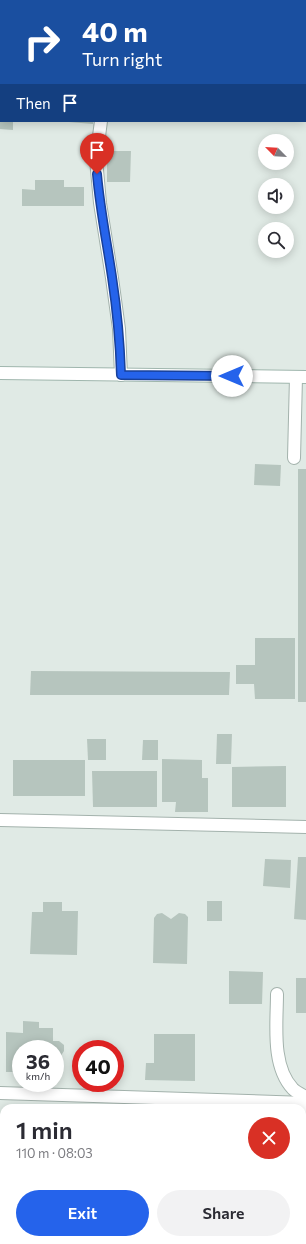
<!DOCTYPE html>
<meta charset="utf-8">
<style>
:root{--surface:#fff;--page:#f2f2f3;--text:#2b2b33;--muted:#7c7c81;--accent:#2563eb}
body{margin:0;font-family:Commissioner,sans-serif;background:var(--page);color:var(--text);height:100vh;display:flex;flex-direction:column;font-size:15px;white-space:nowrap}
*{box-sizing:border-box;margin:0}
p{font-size:13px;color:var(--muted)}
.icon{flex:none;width:22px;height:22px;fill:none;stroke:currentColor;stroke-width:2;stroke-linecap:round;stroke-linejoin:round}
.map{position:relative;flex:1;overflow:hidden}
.drawer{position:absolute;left:0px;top:1104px;width:306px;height:140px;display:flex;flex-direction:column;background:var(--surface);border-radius:12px 12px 0 0;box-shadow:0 2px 10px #0003}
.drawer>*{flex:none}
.guide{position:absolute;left:0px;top:0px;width:306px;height:122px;box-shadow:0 2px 10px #0003;background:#1a4fa0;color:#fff;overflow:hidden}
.needle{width:26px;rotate:294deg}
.controls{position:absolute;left:258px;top:134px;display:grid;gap:8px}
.controls a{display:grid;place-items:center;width:36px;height:36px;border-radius:50%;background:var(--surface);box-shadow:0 2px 10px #0003;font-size:20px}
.speed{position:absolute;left:12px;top:1040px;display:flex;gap:8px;font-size:20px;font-weight:700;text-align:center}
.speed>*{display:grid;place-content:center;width:52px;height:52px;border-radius:50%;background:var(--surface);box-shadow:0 2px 10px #0003;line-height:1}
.speed small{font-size:10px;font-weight:400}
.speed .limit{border:6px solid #d22;background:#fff;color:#111}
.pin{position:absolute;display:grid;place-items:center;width:34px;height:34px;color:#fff;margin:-41px -17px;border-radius:50% 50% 50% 0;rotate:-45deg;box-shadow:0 0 4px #0007}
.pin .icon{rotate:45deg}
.me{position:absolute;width:44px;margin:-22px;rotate:270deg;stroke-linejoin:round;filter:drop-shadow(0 0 3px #0008)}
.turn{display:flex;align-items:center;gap:14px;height:84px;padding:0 16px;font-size:18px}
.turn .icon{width:52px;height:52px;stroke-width:2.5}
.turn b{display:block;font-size:28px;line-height:34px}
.then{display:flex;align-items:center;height:38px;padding:0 16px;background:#0003;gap:8px;font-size:15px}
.round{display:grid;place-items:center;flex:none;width:42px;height:42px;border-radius:21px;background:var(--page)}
.headline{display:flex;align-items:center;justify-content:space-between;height:68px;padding:0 16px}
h1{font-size:24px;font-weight:600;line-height:30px}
.cta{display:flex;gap:8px;margin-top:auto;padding:8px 16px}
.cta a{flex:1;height:46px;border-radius:24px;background:var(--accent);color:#fff;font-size:16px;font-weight:600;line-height:46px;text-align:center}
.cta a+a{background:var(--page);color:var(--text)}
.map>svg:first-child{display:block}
.building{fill:#b6c5be}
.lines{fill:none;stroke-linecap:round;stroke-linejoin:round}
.street-casing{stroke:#a3b2ac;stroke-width:14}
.secondary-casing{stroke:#9fb6ad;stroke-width:14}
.street{stroke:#fff;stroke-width:12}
.secondary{stroke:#fff;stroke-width:12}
.route-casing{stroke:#184099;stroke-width:10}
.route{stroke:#2563eb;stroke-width:7}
</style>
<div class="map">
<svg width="306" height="1244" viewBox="0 0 306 1244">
<rect width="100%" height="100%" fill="#e0eae5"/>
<g class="building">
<polygon points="0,121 13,121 13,130 0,129"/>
<polygon points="69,121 93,121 93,124 69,122"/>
<polygon points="107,151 131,151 130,182 107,182"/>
<polygon points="35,180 64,180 64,187 84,187 84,206 22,206 22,189 35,190"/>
<polygon points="255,464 281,465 280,486 254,485"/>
<rect x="298" y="469" width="8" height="233"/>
<polygon points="255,638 295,638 295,699 255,699 254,684 236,684 236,665 255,665"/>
<polygon points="31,671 230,672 229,695 30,695"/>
<polygon points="217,734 232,734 231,764 216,764"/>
<polygon points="87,739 106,739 106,760 88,760"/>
<polygon points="143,740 158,740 158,760 142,760"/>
<polygon points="162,759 202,760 202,778 208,778 208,812 175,812 176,802 162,802"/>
<rect x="13" y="760" width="72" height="36"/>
<polygon points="286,766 286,807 232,807 232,767"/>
<polygon points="92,771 157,771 157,807 93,807"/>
<polygon points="298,857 306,857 306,920 294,919"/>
<polygon points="265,859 291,860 290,888 263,886"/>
<rect x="207" y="901" width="15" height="20"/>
<polygon points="43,902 62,902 62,911 78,911 77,955 30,954 32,912 43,912"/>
<polygon points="162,913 171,919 179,913 185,914 188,917 187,964 153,963 154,918 157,914"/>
<polygon points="229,971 263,972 262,1004 229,1004"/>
<rect x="296" y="978" width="10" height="35"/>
<polygon points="23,1021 39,1022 39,1028 53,1028 53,1041 59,1041 64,1045 64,1051 60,1057 55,1057 55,1049 21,1049 21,1072 6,1072 6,1032 23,1033"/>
<polygon points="154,1034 195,1034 195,1081 145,1080 146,1063 154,1063"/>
<polygon points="302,1148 306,1152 306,1179 302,1183"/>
<polygon points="302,1214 306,1218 306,1244 304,1244 300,1240 302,1240"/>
<polygon points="219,1240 231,1240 226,1244 223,1244"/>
</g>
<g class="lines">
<g class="street-casing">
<g id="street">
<polyline points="44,0 44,1"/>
<polyline points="101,121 96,159 100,203 112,278 119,329 121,375"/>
<polyline points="294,458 296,377"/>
<polyline points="0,820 306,827"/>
<path d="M 277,994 C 277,1023 271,1066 293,1089 C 296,1092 302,1095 306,1097"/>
<polyline points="0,1093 306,1103"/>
<polyline points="302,1117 306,1113"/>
<polyline points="166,1244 170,1240"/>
</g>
</g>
<g class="secondary-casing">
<polyline id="secondary" points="0,373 306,377"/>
</g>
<use href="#street" class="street"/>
<use href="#secondary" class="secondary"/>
</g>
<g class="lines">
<g class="route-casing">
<path id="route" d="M 97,174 C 100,209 107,243 112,277 C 117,310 120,342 121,375 L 232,376"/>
</g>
<use href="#route" class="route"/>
</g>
</svg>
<div class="controls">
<a><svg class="needle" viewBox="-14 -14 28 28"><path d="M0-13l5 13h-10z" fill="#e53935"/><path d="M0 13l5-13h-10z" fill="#7c7c81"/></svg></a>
<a><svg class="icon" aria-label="sound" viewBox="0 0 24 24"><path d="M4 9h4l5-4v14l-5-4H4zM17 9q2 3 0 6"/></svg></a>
<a><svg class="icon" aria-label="search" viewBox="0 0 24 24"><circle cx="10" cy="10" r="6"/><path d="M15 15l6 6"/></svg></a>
</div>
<div class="speed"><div>36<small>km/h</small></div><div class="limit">40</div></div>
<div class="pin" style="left:97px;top:174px;background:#d93025"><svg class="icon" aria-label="arrive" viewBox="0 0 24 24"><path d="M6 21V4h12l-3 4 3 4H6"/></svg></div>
<svg class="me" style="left:232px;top:376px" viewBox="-20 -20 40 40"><circle r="19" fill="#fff"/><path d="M0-13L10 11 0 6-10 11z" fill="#2563eb"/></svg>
<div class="guide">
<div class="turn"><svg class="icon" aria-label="right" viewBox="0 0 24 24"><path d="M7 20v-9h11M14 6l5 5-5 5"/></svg><div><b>40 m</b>Turn right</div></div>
<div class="then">Then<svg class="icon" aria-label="arrive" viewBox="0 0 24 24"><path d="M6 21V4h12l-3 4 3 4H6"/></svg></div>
</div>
<section class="drawer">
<div class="headline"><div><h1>1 min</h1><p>110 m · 08:03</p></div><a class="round" style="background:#d93025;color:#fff"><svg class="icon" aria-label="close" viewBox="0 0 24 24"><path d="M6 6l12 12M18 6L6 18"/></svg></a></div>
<div class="cta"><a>Exit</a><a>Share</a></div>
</section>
</div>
